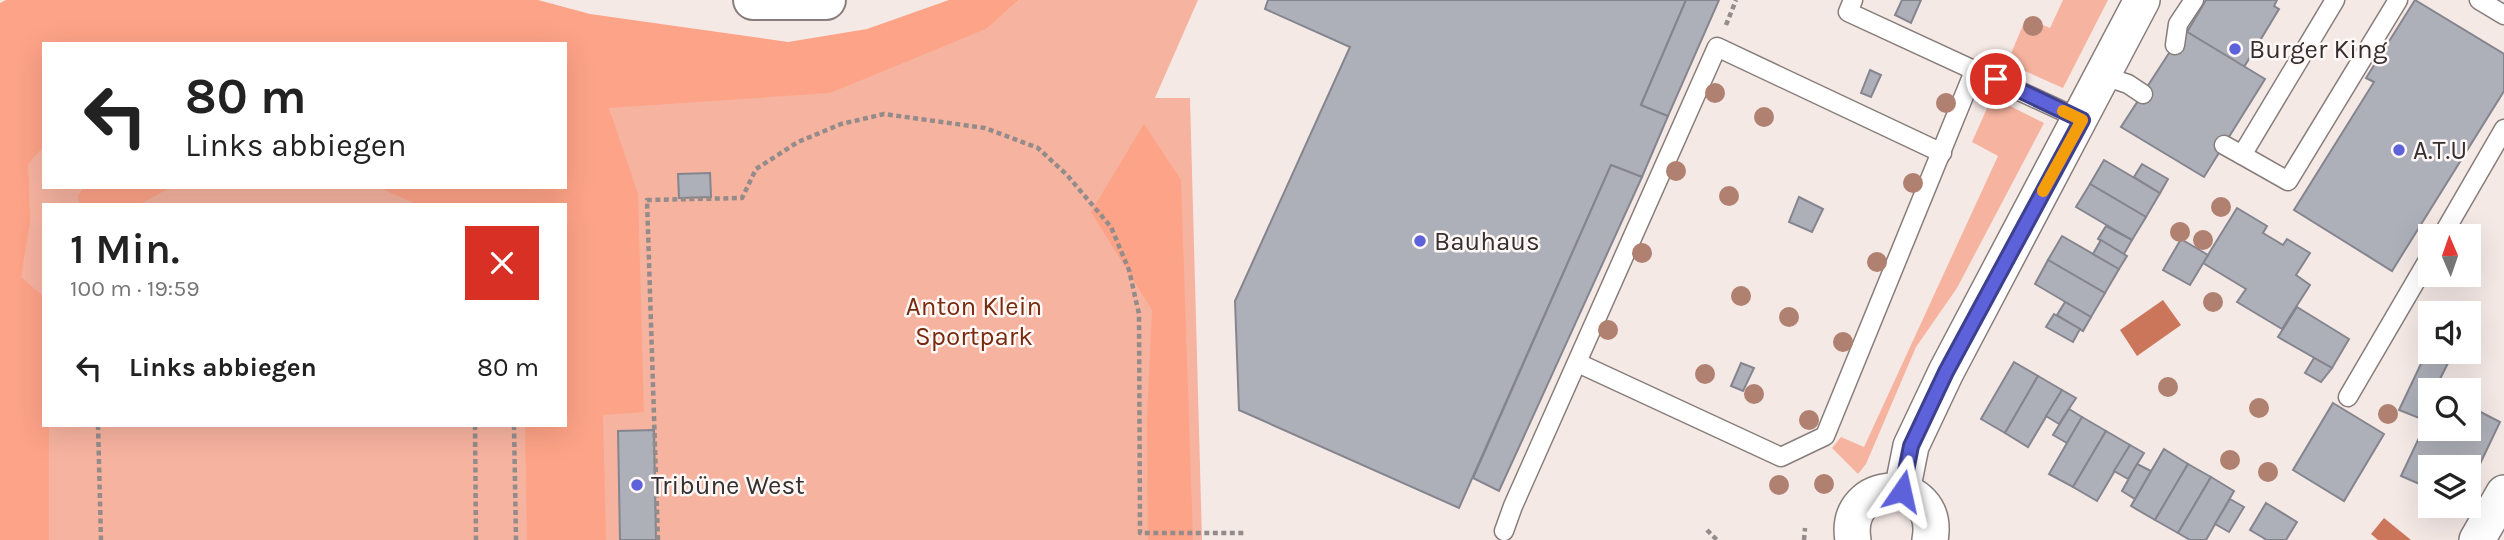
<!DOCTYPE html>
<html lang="de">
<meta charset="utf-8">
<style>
:root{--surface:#fff;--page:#f6f6f6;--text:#222;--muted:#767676}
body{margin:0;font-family:Karla,sans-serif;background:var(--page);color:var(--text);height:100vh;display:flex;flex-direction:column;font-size:26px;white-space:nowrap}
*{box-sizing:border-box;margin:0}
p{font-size:23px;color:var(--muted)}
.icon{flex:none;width:38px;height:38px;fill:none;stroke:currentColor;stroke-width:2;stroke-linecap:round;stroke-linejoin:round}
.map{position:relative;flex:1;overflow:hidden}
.sheet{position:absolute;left:42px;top:203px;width:525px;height:224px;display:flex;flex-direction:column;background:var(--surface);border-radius:0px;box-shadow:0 7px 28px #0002}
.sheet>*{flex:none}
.guide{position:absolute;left:42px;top:42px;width:525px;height:147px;border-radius:0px;box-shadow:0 7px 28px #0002;background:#fff;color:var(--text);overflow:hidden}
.needle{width:46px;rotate:358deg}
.fabs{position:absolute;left:2418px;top:224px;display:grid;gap:14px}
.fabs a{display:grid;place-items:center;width:63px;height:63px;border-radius:0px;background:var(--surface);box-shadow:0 7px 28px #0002;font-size:35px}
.pin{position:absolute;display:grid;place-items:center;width:60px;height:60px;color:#fff;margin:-30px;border:4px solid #fff;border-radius:50%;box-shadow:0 2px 7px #0007}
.me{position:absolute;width:77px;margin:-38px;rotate:11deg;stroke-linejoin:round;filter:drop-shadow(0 0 5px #0008)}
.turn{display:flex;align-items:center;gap:24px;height:147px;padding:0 28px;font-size:32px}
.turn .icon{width:91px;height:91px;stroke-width:2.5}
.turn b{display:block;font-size:49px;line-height:60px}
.round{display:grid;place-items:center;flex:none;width:74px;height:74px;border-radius:0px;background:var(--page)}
.headline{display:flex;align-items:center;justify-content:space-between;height:119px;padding:0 28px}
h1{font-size:42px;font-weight:600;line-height:52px}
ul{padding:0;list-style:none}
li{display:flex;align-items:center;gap:21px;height:91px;padding:0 28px}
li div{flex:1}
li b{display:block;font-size:26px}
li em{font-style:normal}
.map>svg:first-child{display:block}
.green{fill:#f6b39f;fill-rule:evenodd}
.forest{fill:#fda387}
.water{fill:#cb765b}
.building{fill:#aeb0b9;stroke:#84858e;stroke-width:2}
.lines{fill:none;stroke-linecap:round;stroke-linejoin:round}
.service-casing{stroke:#877d7a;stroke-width:21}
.minor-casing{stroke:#877d7a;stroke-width:38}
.motorway-casing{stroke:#877d7a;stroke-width:42}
.path{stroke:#948c8a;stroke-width:4.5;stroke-dasharray:5 3.5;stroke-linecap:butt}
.service{stroke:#fff;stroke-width:18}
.minor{stroke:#fff;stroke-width:35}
.motorway{stroke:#fff;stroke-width:38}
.tree{fill:#b08070}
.route-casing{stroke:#3c408e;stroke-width:18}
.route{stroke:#5d62da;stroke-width:12}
.slow{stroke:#f59e0b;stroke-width:12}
.poi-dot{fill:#5d62da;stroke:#fff8f6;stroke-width:2.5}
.labels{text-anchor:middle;stroke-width:5;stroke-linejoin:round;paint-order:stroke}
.poi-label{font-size:26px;fill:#34302f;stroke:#fff8f6;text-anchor:start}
.park-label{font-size:26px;fill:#782a0f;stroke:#fff8f6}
</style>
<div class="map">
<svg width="2504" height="540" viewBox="0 0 2504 540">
<rect width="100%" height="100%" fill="#f5e9e6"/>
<g class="green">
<path d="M 1019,0 L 1198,0 L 1155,98 L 1190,98 L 1202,540 L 0,540 L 0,111 L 44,93 L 44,187 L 565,187 L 611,115 L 609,108 L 988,28 ZM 44,205 L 565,205 L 565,425 L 44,425 Z"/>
<polygon points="2063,0 2108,0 2063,88 2007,63 2026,18 2050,28"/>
<polygon points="1992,97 2044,123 1957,288 1916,347 1866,464 1858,474 1832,448 1841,437 1864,447 1998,156 1972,142"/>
</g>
<g class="forest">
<polygon points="6,0 538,0 590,14 788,42 867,29 949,0 1019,0 988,28 830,93 609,108 638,194 644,412 603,415 606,540 527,540 525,425 565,425 565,205 418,205 378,187 565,187 565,44 44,44 44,146 28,164 30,222 21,277 44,297 44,425 49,425 49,540 0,540 0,3"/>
<polygon points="1144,124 1181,180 1193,540 1148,540 1147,419 1152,310 1091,212"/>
<polygon points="84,187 171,187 139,205 79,205 78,196"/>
</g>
<g class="water">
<polygon points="2163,300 2181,325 2137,356 2120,330"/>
<polygon points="2384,518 2411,540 2378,540 2371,534"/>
</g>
<g class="building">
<polygon points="1268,0 1686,0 1641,105 1668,116 1642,177 1611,165 1459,508 1239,410 1235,301 1350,47 1265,9"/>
<polygon points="1686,0 1719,0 1668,116 1641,105"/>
<polygon points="1902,0 1921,0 1911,23 1895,15"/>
<polygon points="2206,0 2277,0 2274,6 2279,9 2244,67 2187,32"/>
<polygon points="2415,0 2504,54 2504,91 2392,271 2294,210 2374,82 2366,78"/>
<polygon points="2184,30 2265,79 2204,177 2121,127"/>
<polygon points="1870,70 1881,75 1871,97 1861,93"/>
<polygon points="2104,160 2160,193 2146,217 2090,184"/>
<polygon points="2142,164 2168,179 2160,193 2134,177"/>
<polygon points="1611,165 1642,177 1499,491 1473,478"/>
<polygon points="710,173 711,197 679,198 678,174"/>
<polygon points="2090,184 2146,217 2132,240 2076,207"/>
<polygon points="1799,197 1823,209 1812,232 1789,222"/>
<polygon points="2237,208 2267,226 2263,233 2283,245 2287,239 2310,253 2296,275 2310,285 2282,329 2237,302 2246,289 2203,263"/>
<polygon points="2106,226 2132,240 2124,254 2098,239"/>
<polygon points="2062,236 2119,269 2105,293 2048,260"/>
<polygon points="2181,239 2208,255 2190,285 2163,270"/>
<polygon points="2101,240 2127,256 2119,269 2093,254"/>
<polygon points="2048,260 2105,293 2091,317 2035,284"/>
<polygon points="2065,302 2091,317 2083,331 2057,315"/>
<polygon points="2297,307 2349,339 2332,368 2278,337"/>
<polygon points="2054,314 2080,329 2073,342 2046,327"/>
<polygon points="2428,349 2451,357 2435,389 2438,390 2431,390 2431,429 2469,429 2469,406 2500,422 2469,487 2469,467 2431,467 2431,489 2401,476 2427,421 2399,410"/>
<polygon points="2314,358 2332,368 2321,382 2305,373"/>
<polygon points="2014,362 2038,376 2005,433 1981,419"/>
<polygon points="1741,363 1754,368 1743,391 1731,386"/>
<polygon points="2038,376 2062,390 2028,447 2005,433"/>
<polygon points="2062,390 2076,398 2059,424 2046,416"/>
<polygon points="2333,403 2384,434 2344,501 2293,470"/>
<polygon points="2069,409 2082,417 2067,443 2053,435"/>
<polygon points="2082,417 2106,431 2073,487 2049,474"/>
<polygon points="654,430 656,540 620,540 618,431"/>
<polygon points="2106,431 2130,445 2097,501 2073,487"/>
<polygon points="2130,445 2144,453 2128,479 2114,471"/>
<polygon points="2164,449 2188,464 2155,520 2131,506"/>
<polygon points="2137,464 2151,471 2135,499 2122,491"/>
<polygon points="2188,464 2211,477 2178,533 2155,520"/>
<polygon points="2211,477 2234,491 2206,540 2190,540 2178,533"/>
<polygon points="2230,499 2244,507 2229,532 2215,524"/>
<polygon points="2266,503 2297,522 2286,540 2267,540 2250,530"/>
</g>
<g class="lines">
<g class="service-casing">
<g id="service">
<polyline points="1853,0 1848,12 2082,120"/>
<polyline points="2479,0 2504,15"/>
<polyline points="2175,45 2178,24 2194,0"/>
<polyline points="2104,76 2128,84 2143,94"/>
<polyline points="2224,145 2242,155 2335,0"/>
<polyline points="2242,155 2288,181 2398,0"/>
<polyline points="2442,236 2504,129"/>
<polyline points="1578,363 1781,457 1825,436 1975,69"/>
<polyline points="2348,397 2431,255"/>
<polyline points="1504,531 1513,506 1717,47 1942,153"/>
</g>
</g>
<g class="minor-casing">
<g id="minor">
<polyline points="1902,491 1911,446 1946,372 2142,0"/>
<path d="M 1853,540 C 1842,476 1942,474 1930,540"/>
<polyline points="2477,540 2504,493"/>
</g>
</g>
<g class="motorway-casing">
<polyline id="motorway" points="753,0 826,0"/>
</g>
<g class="path">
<polyline points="1726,25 1736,0"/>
<polyline points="98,425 101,540"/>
<polyline points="475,425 476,540"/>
<polyline points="514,425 516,540"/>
<polyline points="1707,530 1717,540"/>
<polyline points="658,540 647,200 742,198 756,169 798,142 841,124 884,114 985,128 1038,148 1067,175 1111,227 1129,270 1139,314 1140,533 1246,533"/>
<polyline points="1804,540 1805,528"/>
</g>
<use href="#service" class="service"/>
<use href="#minor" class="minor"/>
<use href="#motorway" class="motorway"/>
</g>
<g class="tree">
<circle cx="2033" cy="26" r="10"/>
<circle cx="1715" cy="93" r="10"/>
<circle cx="1946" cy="103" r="10"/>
<circle cx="1764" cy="117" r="10"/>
<circle cx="1676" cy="171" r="10"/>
<circle cx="1913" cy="183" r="10"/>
<circle cx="1729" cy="196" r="10"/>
<circle cx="2221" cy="207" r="10"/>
<circle cx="2180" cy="232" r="10"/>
<circle cx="2203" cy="240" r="10"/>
<circle cx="1642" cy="253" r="10"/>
<circle cx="1877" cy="262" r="10"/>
<circle cx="1741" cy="296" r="10"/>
<circle cx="2213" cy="302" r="10"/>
<circle cx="1789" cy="317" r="10"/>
<circle cx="1608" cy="330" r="10"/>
<circle cx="1843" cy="342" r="10"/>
<circle cx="1705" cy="374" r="10"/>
<circle cx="2168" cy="387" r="10"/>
<circle cx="1754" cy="394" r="10"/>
<circle cx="2259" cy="408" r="10"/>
<circle cx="2388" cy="414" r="10"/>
<circle cx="1809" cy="420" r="10"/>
<circle cx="2230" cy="460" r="10"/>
<circle cx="2268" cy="472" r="10"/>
<circle cx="1824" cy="484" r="10"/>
<circle cx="1779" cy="485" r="10"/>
</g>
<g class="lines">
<g class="route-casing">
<polyline id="route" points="1902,491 1911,446 1946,372 2082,120 1996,79"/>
</g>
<use href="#route" class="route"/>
<polyline class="slow" points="2043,191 2082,120 2063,111"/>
</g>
<g class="poi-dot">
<circle cx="2235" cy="49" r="7"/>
<circle cx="2399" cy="150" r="7"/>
<circle cx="1420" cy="241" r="7"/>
<circle cx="637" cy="485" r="7"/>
</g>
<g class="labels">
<g class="poi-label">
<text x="2249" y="58">Burger King</text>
<text x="2413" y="159">A.T.U</text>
<text x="1434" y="250">Bauhaus</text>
<text x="651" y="494">Tribüne West</text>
</g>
<g class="park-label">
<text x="974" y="315">Anton Klein<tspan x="974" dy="30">Sportpark</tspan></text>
</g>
</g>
</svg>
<div class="fabs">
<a><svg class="needle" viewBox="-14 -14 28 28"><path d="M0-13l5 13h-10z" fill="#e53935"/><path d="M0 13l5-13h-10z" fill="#767676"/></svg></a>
<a><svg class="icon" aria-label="sound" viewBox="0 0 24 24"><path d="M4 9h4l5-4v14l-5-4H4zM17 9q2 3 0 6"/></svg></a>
<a><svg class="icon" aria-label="search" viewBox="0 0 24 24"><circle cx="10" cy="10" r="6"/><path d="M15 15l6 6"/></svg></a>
<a><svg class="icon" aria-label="layers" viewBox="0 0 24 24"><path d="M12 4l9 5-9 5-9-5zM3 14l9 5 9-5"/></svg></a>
</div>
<div class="pin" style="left:1996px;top:79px;background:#d93025"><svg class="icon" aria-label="arrive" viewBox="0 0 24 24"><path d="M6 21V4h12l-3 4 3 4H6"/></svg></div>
<svg class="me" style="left:1902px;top:491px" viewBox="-20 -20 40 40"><path d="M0-17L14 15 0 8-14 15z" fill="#5d62da" stroke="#fff" stroke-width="4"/></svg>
<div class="guide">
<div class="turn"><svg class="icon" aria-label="left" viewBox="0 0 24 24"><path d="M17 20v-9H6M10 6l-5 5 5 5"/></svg><div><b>80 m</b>Links abbiegen</div></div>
</div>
<section class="sheet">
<div class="headline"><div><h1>1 Min.</h1><p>100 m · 19:59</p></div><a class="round" style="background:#d93025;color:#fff"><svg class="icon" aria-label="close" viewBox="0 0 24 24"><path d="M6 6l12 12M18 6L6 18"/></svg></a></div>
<ul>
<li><svg class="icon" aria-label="left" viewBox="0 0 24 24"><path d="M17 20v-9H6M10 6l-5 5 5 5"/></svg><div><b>Links abbiegen</b></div><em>80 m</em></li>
</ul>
</section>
</div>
